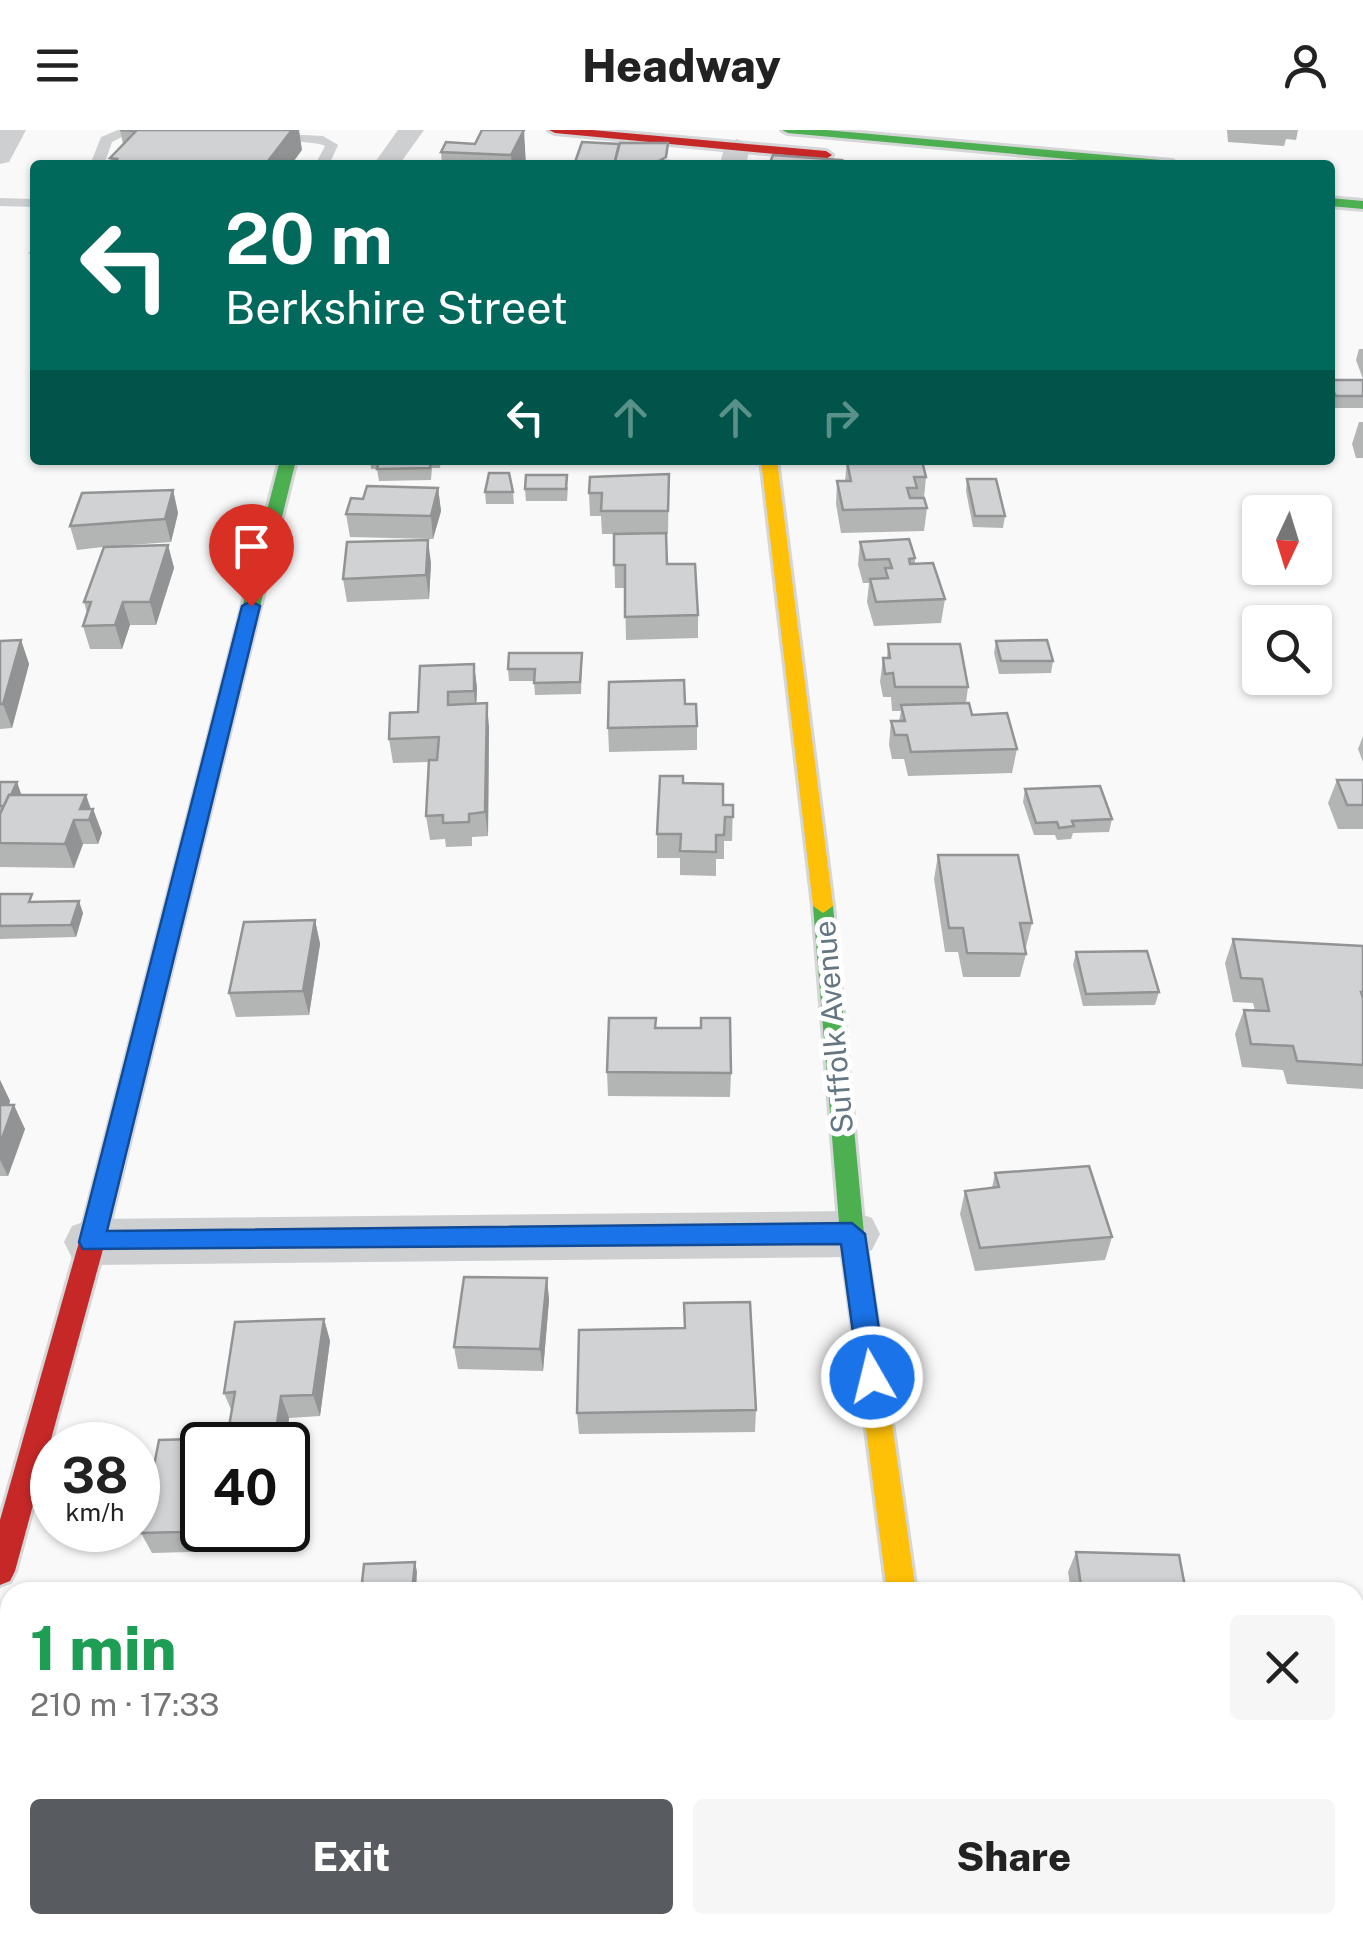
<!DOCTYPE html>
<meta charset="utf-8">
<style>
:root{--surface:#fff;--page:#f6f6f6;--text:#222;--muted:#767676;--accent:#585c60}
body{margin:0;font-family:"Public Sans",sans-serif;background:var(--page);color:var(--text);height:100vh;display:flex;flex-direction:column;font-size:38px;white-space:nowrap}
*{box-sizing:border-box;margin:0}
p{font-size:32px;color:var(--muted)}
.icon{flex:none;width:55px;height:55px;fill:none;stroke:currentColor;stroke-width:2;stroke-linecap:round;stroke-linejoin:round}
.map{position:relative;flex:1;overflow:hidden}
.panel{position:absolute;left:0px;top:1452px;width:1365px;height:352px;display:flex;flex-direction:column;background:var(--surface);border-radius:30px 30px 0 0;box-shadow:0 2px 8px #0004}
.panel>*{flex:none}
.hud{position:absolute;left:30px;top:30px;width:1305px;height:305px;border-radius:10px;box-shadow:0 2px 8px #0004;background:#00695c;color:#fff;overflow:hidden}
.needle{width:65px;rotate:184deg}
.fabs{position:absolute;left:1242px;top:365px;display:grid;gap:20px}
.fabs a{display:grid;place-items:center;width:90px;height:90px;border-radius:10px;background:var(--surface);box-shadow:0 2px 8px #0004;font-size:50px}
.speed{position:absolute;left:30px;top:1292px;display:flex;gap:20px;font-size:50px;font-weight:700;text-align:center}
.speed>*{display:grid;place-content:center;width:130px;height:130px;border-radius:50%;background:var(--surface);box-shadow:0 2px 8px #0004;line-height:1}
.speed small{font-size:25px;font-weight:400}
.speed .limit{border:5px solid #111;border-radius:15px;background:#fff;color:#111}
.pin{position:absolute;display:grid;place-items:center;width:85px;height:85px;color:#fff;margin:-102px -42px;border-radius:50% 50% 50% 0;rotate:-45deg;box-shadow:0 0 10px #0007}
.pin .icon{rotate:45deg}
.me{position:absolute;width:110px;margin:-55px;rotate:352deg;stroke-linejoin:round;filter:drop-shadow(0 0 8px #0008)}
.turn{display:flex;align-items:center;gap:35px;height:210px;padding:0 30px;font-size:45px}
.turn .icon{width:130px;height:130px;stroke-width:2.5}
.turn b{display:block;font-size:70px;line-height:85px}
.lanes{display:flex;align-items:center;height:95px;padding:0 30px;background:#0003;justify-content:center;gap:50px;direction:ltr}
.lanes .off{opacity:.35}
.round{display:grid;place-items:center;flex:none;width:105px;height:105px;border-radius:10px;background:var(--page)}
.overview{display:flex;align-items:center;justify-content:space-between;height:170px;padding:0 30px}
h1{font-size:60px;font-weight:800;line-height:75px;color:#1e9e55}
.button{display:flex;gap:20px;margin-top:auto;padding:20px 30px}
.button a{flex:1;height:115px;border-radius:10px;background:var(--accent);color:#fff;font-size:40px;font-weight:800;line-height:115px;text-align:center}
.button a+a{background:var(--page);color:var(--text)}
header{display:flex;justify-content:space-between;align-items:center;height:130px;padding:0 30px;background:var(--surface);font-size:45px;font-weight:800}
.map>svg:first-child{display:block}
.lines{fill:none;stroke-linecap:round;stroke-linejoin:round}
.fast-casing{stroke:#d5d6d7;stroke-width:6}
.slow-casing{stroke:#d5d6d7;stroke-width:6}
.jam-casing{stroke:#d5d6d7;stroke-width:6}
.lane{fill:#cecfd0;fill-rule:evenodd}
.street{fill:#cecfd0;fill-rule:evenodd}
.fast{fill:#4caf50;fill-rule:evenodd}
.slow{fill:#ffc107;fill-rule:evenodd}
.jam{fill:#c62828;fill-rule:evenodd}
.wall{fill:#b3b5b5}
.shaded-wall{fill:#929394}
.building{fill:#d0d2d3;stroke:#929394;stroke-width:2.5}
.route{fill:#1a73e8;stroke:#114b97;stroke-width:2.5}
.labels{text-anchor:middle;stroke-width:10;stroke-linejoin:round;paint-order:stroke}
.street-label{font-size:30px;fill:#657683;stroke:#fff}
</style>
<header><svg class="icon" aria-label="menu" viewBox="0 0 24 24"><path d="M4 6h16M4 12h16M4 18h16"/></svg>Headway<svg class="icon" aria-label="person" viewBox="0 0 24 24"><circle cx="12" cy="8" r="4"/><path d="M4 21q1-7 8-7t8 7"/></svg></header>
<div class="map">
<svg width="1363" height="1804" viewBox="0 0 1363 1804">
<rect width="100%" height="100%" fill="#f9f9f9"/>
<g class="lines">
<g class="fast-casing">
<g id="fast">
<polygon points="782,0 826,0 1172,31 1178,35 1133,35 788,3"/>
<polygon points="1330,68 1363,71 1363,79 1330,76"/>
<polygon points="280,330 296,330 174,828 163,836 152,828"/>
<polygon points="823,769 833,776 864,1104 884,1237 880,1245 871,1249 862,1245 858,1237 840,1104 813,776"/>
</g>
</g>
<g class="slow-casing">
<g id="slow">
<polygon points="761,330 777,330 833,776 823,783 813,776"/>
<polygon points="871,1225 880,1229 884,1237 916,1462 887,1462 858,1237 862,1229"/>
</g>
</g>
<g class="jam-casing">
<g id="jam">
<polygon points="549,0 592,0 826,21 832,25 826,29 555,3"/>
<polygon points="163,820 174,828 105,1112 15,1441 10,1451 0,1455 0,1390 79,1112 152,828"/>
</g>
</g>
<g class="lane">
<polygon points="118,0 135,0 112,12 104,35 90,35 101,7"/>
<polygon points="204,0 323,6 338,15 329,35 315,35 325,16 320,14"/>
<polygon points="0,68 35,69 35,77 0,76"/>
<polygon points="35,116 35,127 28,123"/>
</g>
<g class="street">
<polygon points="26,0 9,32 0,34 0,0"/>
<polygon points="398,0 424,0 399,35 373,35"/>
<polygon points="737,9 750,17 746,35 720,35 724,17"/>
<polygon points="852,1081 872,1088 880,1104 872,1120 852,1127 92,1135 72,1128 64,1112 72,1096 92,1089"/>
<polygon points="912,1795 986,1795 987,1804 913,1804"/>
</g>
<use href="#fast" class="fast"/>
<use href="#slow" class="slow"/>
<use href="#jam" class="jam"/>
</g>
<g class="wall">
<polygon points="120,0 302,20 112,35 110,28 123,14"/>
<polygon points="482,0 526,35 442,35 441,22 475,14"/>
<polygon points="1227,0 1298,0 1296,10 1286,9 1284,16 1228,12"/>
<polygon points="1359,219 1363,219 1363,249 1356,230"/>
<polygon points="1330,250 1363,250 1363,278 1332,278 1330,274"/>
<polygon points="1359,292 1363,292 1363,328 1356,328 1352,314"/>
<polygon points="370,330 441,330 440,338 432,338 431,350 379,351 377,339 371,339"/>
<polygon points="847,332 926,347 924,368 927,378 924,401 841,403 836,374 837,351 845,351"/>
<polygon points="669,344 668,404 666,404 667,434 698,485 698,508 626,510 625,458 615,458 614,404 602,404 601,386 590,386 589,363"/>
<polygon points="967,349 1005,386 1003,398 973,397 966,361"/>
<polygon points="568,357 567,371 526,371 525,359"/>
<polygon points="438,358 441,381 433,409 350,407 346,384 363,369"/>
<polygon points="173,360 178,383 171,412 117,416 168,415 174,438 156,495 130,495 122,519 90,519 83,496 87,483 84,472 103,417 77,420 70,396"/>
<polygon points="485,362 513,362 514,374 486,374"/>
<polygon points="860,412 915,428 915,434 945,469 941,493 874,496 867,472 869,453 863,453 858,435"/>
<polygon points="431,433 429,469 347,472 343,449"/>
<polygon points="21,510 29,534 12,598 0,599 0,511"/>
<polygon points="996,511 1053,531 1051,543 999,544 994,523"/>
<polygon points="888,514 968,557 966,573 972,585 1017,619 1012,643 908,646 904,629 892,629 889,615 891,591 899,591 901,581 892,581 891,567 883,567 880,552 883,528 887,528"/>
<polygon points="582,523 581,564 535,565 534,551 509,551 508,539"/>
<polygon points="474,534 477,558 476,574 489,597 488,706 472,707 472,716 446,717 445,709 430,710 426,686 429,632 393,633 389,609 418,582"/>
<polygon points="685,574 697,596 697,620 609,622 608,598"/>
<polygon points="1363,606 1363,632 1358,619"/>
<polygon points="1337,650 1363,650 1363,699 1338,699 1328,673"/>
<polygon points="0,652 17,652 21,664 86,665 91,679 93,679 102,703 98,714 83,714 74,738 0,737"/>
<polygon points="1025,659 1112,689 1109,702 1073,703 1071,709 1057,710 1055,705 1034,705 1023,672"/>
<polygon points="723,675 733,675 732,711 724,711 724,729 716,729 716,746 680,745 680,728 657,728 657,704"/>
<polygon points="938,725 1032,793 1026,817 1024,817 1026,824 1020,847 963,847 958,822 945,822 934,749"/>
<polygon points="0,764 83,783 76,807 0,809"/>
<polygon points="315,790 320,814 309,885 236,887 229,863"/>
<polygon points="1233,809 1363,816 1363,959 1287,954 1283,940 1242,937 1235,904 1244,880 1255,881 1253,873 1233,872 1225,833"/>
<polygon points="1076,822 1159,862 1155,875 1083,876 1073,835"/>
<polygon points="656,898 701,898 731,943 730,967 608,966 607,942"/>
<polygon points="0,950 10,971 9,975 25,999 8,1046 0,1046"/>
<polygon points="995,1043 1112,1107 1105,1130 975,1141 960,1084 965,1061 992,1058"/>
<polygon points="547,1148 549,1170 543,1241 458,1239 454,1217"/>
<polygon points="324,1189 330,1211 320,1286 289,1288 285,1315 202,1315 202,1400 272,1400 270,1420 152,1423 141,1403 159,1310 227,1308 232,1282 224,1263 235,1192"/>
<polygon points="684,1198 756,1280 755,1302 579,1304 577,1283"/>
<polygon points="1076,1422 1186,1462 1071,1462 1068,1442"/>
<polygon points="1206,1795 1304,1795 1306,1804 1206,1804"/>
</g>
<g class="shaded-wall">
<polygon points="292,0 299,0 302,20 291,35 265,35"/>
<polygon points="524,0 526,35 512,35 511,25"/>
<polygon points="438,358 441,381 433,409 431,386"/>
<polygon points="173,360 178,383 171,412 165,389"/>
<polygon points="428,410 431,433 429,469 426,445"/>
<polygon points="168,415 174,438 156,495 150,472"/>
<polygon points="123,472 130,495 122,519 115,495"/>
<polygon points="21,510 29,534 12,598 3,574"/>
<polygon points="474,534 477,558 476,585 474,561"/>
<polygon points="487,573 489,597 488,706 485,682"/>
<polygon points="17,652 21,664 7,676"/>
<polygon points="86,665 92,683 93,679 102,703 98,714 89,690 80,679"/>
<polygon points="74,690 83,714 74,738 65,714"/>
<polygon points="79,771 83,783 76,807 71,795"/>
<polygon points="315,790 320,814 309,885 303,861"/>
<polygon points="0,950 10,971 9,974 12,981 14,975 25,999 8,1046 0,1030"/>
<polygon points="547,1148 549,1170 543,1241 540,1219"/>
<polygon points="324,1189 330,1211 320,1286 313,1265"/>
<polygon points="281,1266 289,1288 285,1315 274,1315"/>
<polygon points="261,1400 272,1400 270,1420"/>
<polygon points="415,1432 417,1442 416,1462 412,1462"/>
</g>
<g class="building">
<polygon points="120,0 292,0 265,35 112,35 117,29 110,28 136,1"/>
<polygon points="482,0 524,0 511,25 441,22 446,12 475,14"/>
<polygon points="582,12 619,14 614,35 574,35"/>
<polygon points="620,13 668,13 666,27 659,31 668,31 668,35 614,35"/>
<polygon points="773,25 842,30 840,35 769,35"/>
<polygon points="1330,250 1363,250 1363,266 1336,266 1330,255"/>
<polygon points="379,330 431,330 430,338 377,339"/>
<polygon points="922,331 926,347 914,347 917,358 907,358 910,368 924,368 927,378 843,380 837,351 851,351 847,332"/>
<polygon points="489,343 509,343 513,362 485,362"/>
<polygon points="669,344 668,381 601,381 602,363 589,363 590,347"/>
<polygon points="526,345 567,345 566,359 525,359"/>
<polygon points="967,349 996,349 1005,386 975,386"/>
<polygon points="367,356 438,358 431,386 346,384 351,368 363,369"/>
<polygon points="173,360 165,389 70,396 82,363"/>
<polygon points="666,403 667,434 695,434 698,485 625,487 625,435 614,435 614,404"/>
<polygon points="909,409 915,428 909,429 910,434 933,433 945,469 876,472 870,449 888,448 885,438 892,438 889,429 865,430 860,412"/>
<polygon points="428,410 426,445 343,449 347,412"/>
<polygon points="168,415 150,472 123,472 115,495 83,496 91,472 84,472 104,417"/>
<polygon points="21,510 3,574 0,574 0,511"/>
<polygon points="1047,510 1053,531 1001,531 996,511"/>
<polygon points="888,514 960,514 968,557 895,557 893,543 885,544 883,528 890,528"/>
<polygon points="509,523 582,523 580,552 534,553 535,539 508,539"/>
<polygon points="474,534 474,561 448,562 448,575 487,573 485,682 469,684 469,692 443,693 443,685 426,686 429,630 437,630 439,607 389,609 390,583 418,582 420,536"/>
<polygon points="684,550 685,574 696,574 697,596 608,598 609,552"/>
<polygon points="969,573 972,585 1007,583 1017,619 911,622 907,605 895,605 891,591 905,591 901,575"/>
<polygon points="660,646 683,646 683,653 723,654 723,675 733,675 733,687 725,687 724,705 716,705 716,722 680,721 681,704 657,704"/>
<polygon points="1337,650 1363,650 1363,675 1347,675"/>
<polygon points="0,652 17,652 11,665 9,665 4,676 0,676"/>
<polygon points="1100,656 1112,689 1072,691 1074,696 1059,698 1057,692 1036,693 1025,659"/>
<polygon points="9,665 86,665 80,679 93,679 89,690 74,690 65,714 0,713 0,684"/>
<polygon points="938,725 1018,725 1032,793 1020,793 1026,824 967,823 963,798 949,798"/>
<polygon points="0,764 32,764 29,772 79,771 71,795 0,796"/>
<polygon points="315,790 303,861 229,863 244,792"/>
<polygon points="1233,809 1363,816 1363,862 1361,862 1363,868 1363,935 1297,931 1293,916 1251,914 1244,880 1269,881 1262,849 1241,848"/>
<polygon points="1147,821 1159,862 1086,864 1076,822"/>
<polygon points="609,888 656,888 655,898 701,898 701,888 730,888 731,943 607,942"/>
<polygon points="0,975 14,975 0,1014"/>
<polygon points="1089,1036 1112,1107 980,1118 965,1061 999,1057 995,1043"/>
<polygon points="464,1147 547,1148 540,1219 454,1217"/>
<polygon points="750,1172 756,1280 577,1283 579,1200 685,1198 684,1173"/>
<polygon points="324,1189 313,1265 281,1266 274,1315 202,1315 202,1400 254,1400 141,1403 159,1310 227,1308 235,1262 224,1263 235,1192"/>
<polygon points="1076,1422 1179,1425 1186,1462 1082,1462"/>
<polygon points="415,1432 412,1462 361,1462 364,1434"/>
<polygon points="1212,1795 1304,1795 1306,1804 1214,1804"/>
</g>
<polygon class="route" points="251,471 260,476 107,1101 852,1093 865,1104 886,1247 882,1256 872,1259 863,1256 859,1247 841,1114 83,1119 79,1112 242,476"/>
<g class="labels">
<g class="street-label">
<text transform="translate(834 897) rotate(-95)" y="10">Suffolk Avenue</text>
</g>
</g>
</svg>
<div class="fabs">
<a><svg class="needle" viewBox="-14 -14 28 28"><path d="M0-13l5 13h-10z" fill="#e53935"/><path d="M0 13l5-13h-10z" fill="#767676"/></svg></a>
<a><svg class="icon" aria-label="search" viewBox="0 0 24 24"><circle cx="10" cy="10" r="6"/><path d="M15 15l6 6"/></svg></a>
</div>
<div class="speed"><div>38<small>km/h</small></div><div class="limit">40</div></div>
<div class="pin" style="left:251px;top:476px;background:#d93025"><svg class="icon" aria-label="arrive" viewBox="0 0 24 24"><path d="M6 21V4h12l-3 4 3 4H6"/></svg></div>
<svg class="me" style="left:872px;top:1247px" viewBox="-20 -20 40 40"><circle r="17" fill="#1a73e8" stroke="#fff" stroke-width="3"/><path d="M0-11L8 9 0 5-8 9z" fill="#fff"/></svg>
<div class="hud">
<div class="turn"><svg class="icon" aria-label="left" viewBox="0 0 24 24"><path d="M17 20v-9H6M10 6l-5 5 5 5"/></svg><div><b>20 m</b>Berkshire Street</div></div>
<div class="lanes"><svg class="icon" aria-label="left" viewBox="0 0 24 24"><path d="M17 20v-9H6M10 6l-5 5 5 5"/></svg><svg class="icon off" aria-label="ahead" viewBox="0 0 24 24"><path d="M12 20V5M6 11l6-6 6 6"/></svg><svg class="icon off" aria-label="ahead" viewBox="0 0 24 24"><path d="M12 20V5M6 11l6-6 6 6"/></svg><svg class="icon off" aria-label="right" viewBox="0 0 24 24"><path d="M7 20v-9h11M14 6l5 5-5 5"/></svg></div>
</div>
<section class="panel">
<div class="overview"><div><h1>1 min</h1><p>210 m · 17:33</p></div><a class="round"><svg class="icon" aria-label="close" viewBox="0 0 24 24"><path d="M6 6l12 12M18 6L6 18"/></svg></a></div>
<div class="button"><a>Exit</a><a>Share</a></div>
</section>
</div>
